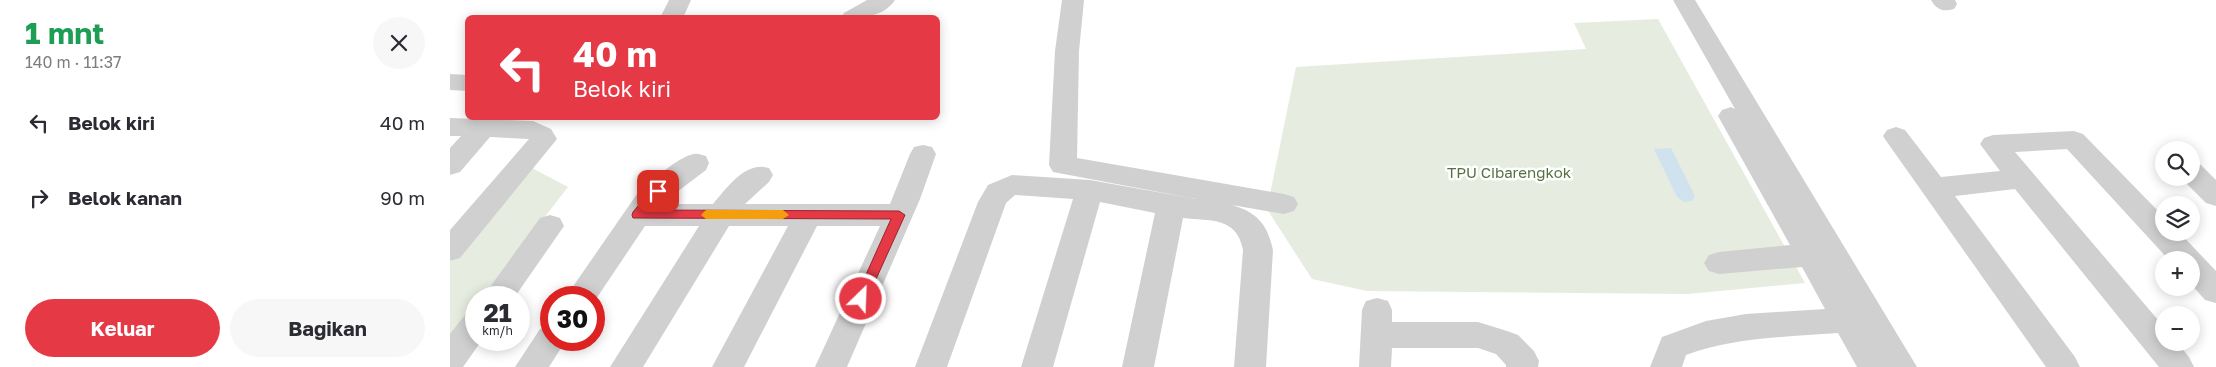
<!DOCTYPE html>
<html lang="id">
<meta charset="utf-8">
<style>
:root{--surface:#fff;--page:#f7f7f7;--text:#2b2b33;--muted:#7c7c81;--accent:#e63946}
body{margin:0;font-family:"Golos Text",sans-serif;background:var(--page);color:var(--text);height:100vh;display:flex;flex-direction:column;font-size:19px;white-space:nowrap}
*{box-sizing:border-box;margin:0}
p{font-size:16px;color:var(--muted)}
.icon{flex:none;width:28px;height:28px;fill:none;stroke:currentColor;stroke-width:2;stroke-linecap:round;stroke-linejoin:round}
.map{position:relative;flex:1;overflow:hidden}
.side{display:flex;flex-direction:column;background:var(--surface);width:450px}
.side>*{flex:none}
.guide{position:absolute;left:15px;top:15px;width:475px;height:105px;border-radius:8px;box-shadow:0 2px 12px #0003;background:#e63946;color:#fff;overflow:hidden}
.buttons{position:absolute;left:1705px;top:141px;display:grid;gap:10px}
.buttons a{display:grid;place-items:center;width:45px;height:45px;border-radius:50%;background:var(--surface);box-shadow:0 2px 12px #0003;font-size:25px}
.speed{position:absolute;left:15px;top:286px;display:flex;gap:10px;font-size:25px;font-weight:700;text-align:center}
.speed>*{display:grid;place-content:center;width:65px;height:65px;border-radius:50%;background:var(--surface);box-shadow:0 2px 12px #0003;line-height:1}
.speed small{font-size:12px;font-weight:400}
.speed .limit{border:8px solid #d22;background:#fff;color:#111}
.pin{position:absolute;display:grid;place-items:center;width:42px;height:42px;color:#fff;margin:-21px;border-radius:10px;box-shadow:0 2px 8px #0006}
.me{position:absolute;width:55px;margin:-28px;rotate:24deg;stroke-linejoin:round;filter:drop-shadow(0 0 4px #0008)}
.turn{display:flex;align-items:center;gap:18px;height:105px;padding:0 25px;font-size:22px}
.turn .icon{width:65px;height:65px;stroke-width:2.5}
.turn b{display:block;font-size:35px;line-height:42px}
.round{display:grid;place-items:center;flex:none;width:52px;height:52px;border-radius:26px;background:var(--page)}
.headline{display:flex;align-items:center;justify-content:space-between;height:85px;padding:0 25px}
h1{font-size:30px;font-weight:700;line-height:38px;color:#1e9e55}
.action{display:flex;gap:10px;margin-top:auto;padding:10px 25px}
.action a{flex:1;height:58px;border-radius:30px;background:var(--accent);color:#fff;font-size:20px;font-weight:700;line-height:58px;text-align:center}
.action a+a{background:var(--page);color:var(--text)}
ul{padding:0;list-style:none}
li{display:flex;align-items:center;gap:15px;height:75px;padding:0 25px}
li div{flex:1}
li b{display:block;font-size:19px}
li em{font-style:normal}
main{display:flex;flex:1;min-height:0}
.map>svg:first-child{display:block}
.green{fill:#e6ecdf}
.water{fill:#cfe2ee}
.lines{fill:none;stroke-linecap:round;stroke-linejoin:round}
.minor{fill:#d0d0d0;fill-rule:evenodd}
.route{fill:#e63946;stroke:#96252e}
.slow{fill:#f59e0b}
.labels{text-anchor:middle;stroke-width:5;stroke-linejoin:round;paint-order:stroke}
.park-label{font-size:15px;fill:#56703f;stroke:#fff}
</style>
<main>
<section class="side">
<div class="headline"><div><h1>1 mnt</h1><p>140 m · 11:37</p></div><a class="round"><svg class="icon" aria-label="close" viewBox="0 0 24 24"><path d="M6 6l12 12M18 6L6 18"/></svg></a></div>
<ul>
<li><svg class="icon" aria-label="left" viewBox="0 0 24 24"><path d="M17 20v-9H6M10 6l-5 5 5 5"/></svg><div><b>Belok kiri</b></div><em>40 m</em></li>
<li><svg class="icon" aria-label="right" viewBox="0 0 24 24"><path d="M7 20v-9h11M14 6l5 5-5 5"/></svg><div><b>Belok kanan</b></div><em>90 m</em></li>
</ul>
<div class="action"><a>Keluar</a><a>Bagikan</a></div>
</section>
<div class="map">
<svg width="1766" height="367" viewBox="0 0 1766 367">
<rect width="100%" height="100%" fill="#fff"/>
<g class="green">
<polygon points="1208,19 1355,283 1238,294 917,291 862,279 817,209 846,67 1136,49 1124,23"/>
<polygon points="82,168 118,187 33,297 26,298 26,306 0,340 0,262"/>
</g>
<polygon class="water" points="1221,148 1245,196 1242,201 1234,202 1227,197 1204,149"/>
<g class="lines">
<g class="minor">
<polygon points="219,0 241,0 233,18 210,18"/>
<path d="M 417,0 L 445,0 C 433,18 410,18 391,18 L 394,13 Z"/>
<path d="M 612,0 L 634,0 L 629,51 L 627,158 L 834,194 L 844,197 L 848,204 L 844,211 L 834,214 L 782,205 C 808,213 817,224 823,250 L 816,367 L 784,367 L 793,250 C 787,217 761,221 733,218 L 704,367 L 672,367 L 705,213 L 650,202 L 603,367 L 571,367 L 623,199 L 565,195 L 556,203 L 497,367 L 465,367 L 528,202 L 538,185 L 562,175 L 640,180 L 746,199 L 603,172 L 599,165 L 605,51 Z"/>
<path d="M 1223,0 L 1245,0 L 1467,367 L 1407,367 L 1388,333 C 1337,337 1285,337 1236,355 L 1232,367 L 1200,367 L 1212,337 L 1256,321 L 1296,314 L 1375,309 L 1352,267 L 1269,274 L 1259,271 L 1254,263 L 1259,255 L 1269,252 L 1340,245 L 1268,116 L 1272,110 L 1281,107 L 1285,109 Z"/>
<path d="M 1481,0 L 1505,0 L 1507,4 L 1504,9 C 1493,12 1487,10 1481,0 Z"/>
<polygon points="0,74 18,75 18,91 0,90"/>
<polygon points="0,118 83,121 101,129 107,139 10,258 0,261 0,230 79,139 40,137 10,172 0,175 0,148 11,136 0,136"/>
<polygon points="1446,127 1455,130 1491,177 1550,171 1530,144 1534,138 1543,135 1624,131 1633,134 1714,217 1714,232 1729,232 1766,271 1766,303 1755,300 1741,284 1741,260 1719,260 1617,149 1565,152 1714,327 1714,342 1727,342 1739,357 1744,367 1709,367 1565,189 1505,196 1625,357 1630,367 1596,367 1437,142 1433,136 1437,130"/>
<path d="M 473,145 L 482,147 L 486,154 L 470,199 L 397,367 L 365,367 L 430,226 L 367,226 L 294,367 L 262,367 L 338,226 L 279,226 L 193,367 L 160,367 L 249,226 L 195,226 L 144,302 L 144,298 L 115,298 L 187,194 C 199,182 228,157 244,154 C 248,153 251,155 256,156 L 259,163 L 256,170 L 211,204 L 263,204 C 277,188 295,161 319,168 L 323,175 L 319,182 L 295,204 L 440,204 L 460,154 L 464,147 Z"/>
<polygon points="1741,162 1751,165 1766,180 1766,206 1756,203 1731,178 1741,178"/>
<polygon points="100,215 110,218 114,226 64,298 32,298 90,218"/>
<polygon points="927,298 938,301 942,310 942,322 1028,322 1057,331 1068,335 1084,351 1089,361 1088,367 1056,367 1056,365 1046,354 1028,348 942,348 941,367 909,367 912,310 916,301"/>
<polygon points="26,311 26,340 32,340 13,367 0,367 0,334 15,315"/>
<polygon points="101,325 101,340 116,340 99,367 65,367 90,329"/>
</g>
</g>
<polygon class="route" points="208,187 213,191 198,210 449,211 455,215 417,299 416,303 407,303 405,299 441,219 183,218 182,215 183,212 203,188"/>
<polygon class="slow" points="256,210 333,210 339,215 333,219 256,219 251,215"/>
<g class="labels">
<g class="park-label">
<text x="1059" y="178">TPU Cibarengkok</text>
</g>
</g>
</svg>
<div class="buttons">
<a><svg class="icon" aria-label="search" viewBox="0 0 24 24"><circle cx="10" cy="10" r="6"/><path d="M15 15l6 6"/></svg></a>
<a><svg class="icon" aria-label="layers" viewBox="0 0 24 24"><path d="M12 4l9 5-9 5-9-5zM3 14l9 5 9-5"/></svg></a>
<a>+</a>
<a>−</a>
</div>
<div class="speed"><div>21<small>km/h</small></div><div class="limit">30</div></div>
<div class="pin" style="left:208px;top:191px;background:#d93025"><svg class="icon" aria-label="arrive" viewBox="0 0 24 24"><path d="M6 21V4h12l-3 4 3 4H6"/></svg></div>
<svg class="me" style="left:411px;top:299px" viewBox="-20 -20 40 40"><circle r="17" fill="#e63946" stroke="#fff" stroke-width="3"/><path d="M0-11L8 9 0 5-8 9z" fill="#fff"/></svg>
<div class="guide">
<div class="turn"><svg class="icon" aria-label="left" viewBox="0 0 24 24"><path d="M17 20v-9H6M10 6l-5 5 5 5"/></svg><div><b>40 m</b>Belok kiri</div></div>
</div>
</div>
</main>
